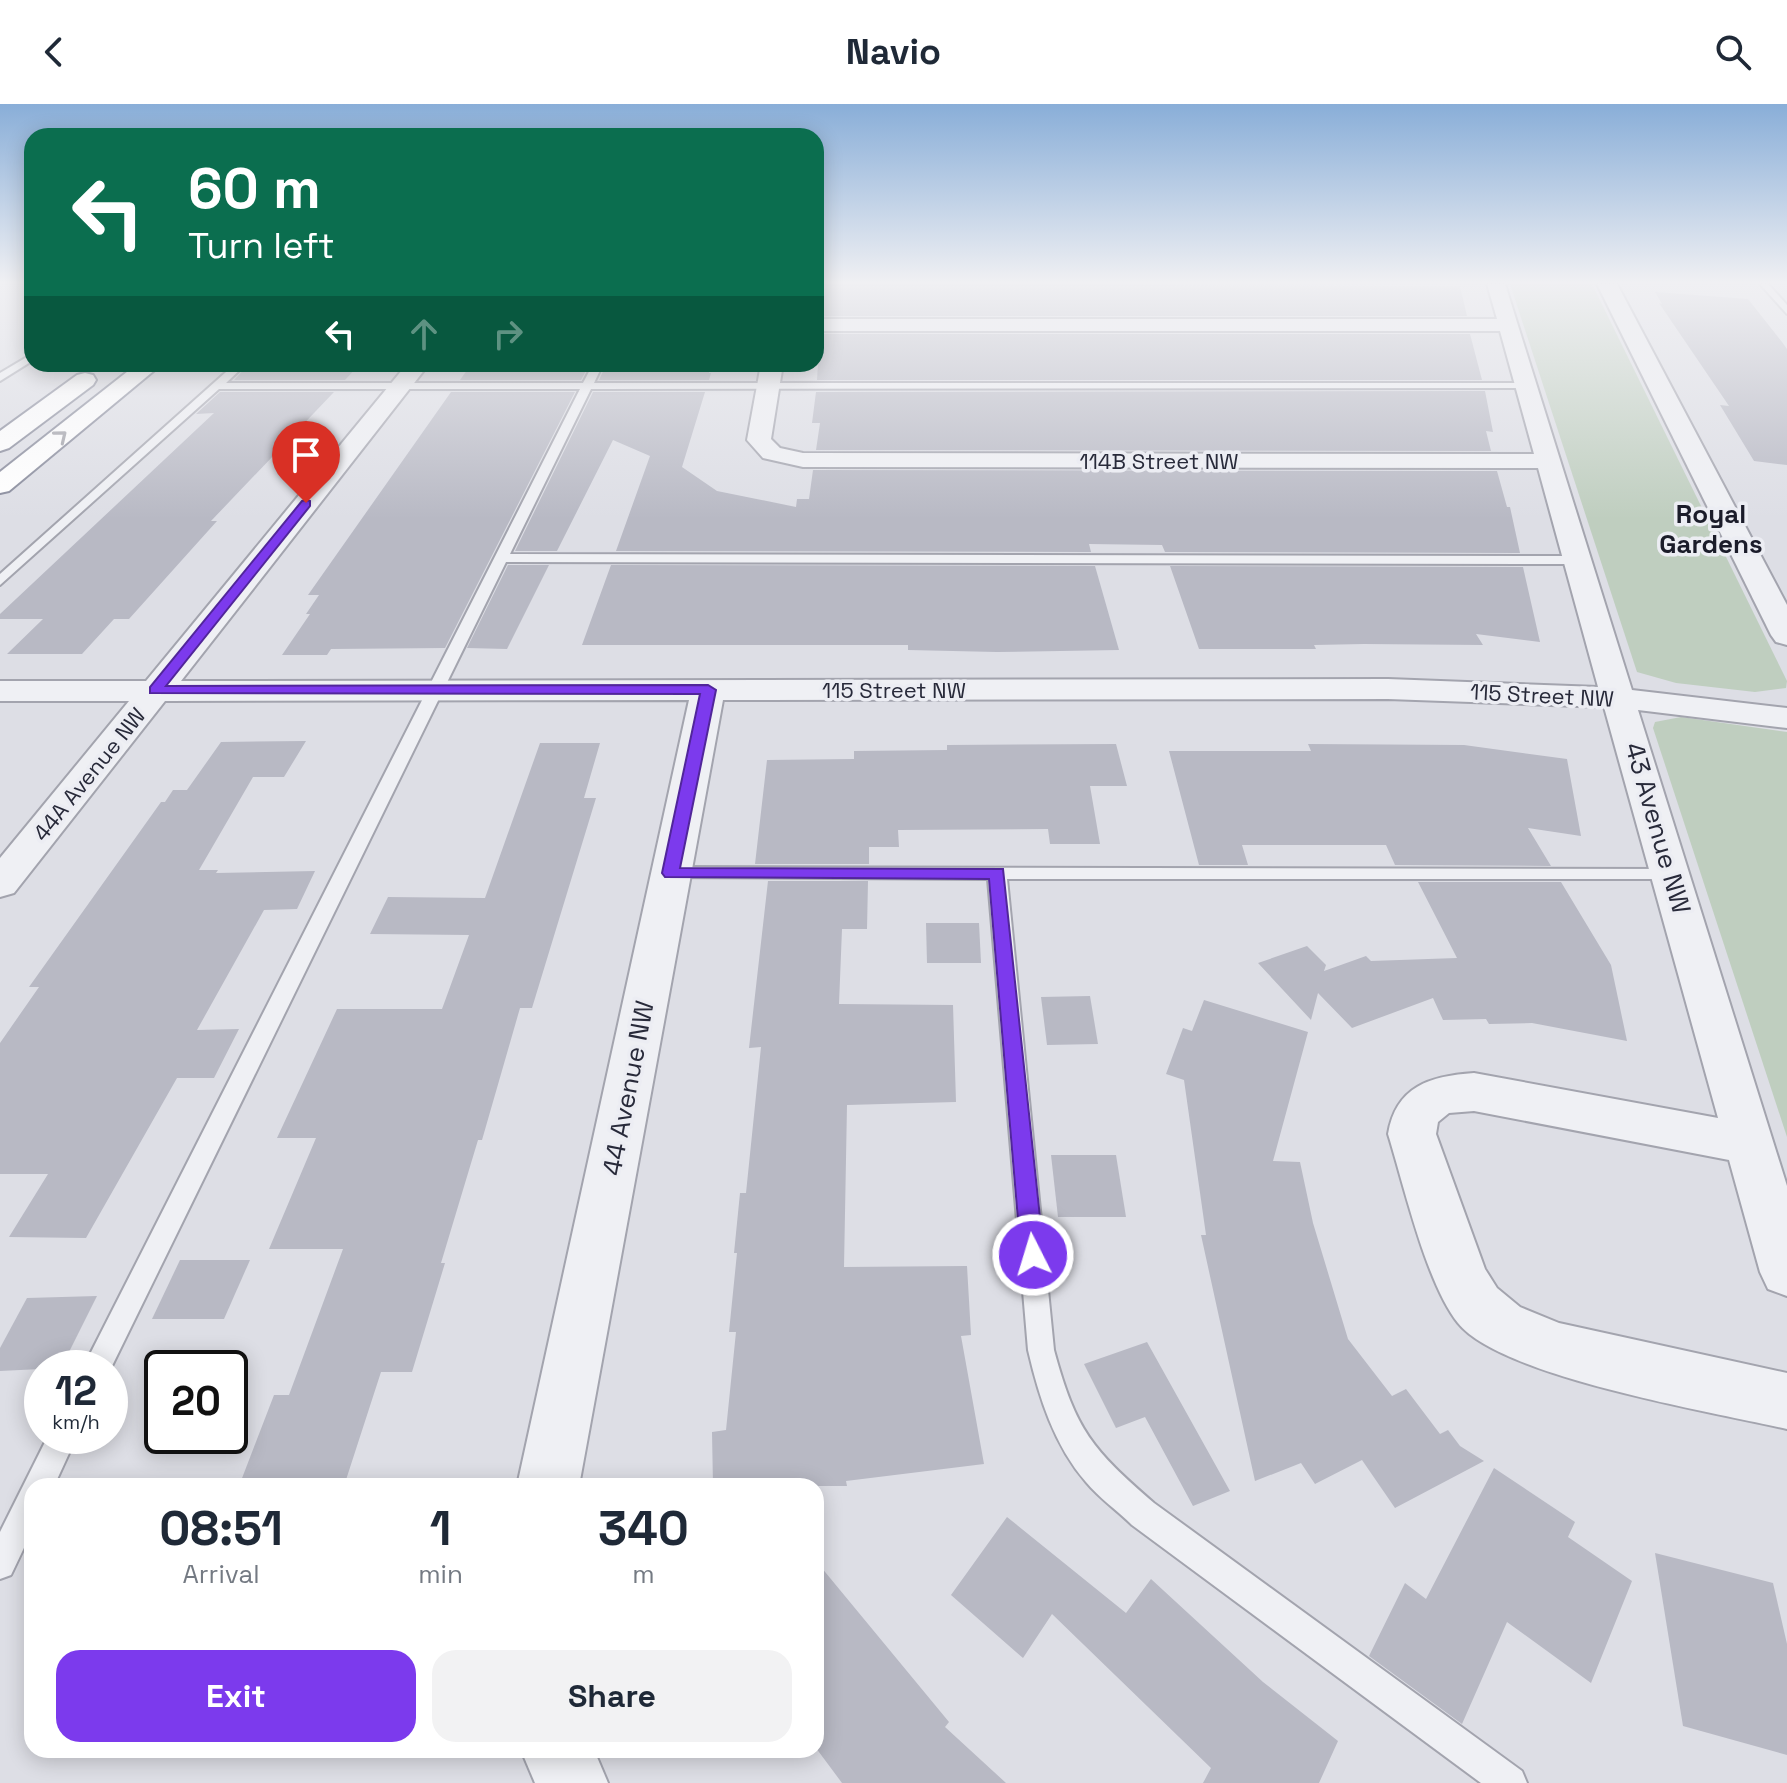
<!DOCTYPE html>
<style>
:root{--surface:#fff;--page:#f2f2f3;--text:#1f2937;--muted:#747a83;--accent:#7c3aed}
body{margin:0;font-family:"Space Grotesk",sans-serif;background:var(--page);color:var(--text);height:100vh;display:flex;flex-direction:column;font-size:30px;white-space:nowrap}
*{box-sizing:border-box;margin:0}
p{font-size:26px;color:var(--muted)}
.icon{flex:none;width:44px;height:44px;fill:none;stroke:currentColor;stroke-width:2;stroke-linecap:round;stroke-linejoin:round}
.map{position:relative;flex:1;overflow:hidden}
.side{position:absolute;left:24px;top:1374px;width:800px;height:280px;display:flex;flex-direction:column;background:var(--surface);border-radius:24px;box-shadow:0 4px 20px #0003}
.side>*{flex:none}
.banner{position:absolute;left:24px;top:24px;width:800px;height:244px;border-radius:24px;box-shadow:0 4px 20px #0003;background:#0b6e4f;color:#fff;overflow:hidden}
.speed{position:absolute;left:24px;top:1246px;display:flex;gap:16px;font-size:40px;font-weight:700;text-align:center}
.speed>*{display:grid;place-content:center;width:104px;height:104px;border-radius:50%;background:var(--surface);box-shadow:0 4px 20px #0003;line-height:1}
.speed small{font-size:20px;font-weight:400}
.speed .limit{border:4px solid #111;border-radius:12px;background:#fff;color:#111}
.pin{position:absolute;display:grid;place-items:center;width:68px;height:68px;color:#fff;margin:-82px -34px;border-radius:50% 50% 50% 0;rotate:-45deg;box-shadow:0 0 8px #0007}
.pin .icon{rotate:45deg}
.me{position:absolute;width:88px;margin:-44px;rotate:355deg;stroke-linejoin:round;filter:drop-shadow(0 0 6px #0008)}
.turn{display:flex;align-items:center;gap:28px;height:168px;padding:0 32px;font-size:36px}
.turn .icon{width:104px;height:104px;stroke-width:2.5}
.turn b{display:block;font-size:56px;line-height:68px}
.lanes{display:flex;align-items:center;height:76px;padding:0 32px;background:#0003;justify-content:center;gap:40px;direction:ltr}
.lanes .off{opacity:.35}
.eta{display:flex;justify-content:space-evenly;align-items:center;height:136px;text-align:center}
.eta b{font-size:48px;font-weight:600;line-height:56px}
.button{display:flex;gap:16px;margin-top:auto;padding:16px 32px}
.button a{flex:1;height:92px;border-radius:24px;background:var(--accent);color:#fff;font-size:32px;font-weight:600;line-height:92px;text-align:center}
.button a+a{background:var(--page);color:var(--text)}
header{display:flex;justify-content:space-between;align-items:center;height:104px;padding:0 32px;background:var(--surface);font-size:36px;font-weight:600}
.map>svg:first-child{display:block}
.green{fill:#bfcebf}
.building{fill:#b8b9c4}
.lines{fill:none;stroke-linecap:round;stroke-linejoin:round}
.service-casing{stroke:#a3a4ae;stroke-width:4}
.minor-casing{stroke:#a3a4ae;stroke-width:4}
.tertiary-casing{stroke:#a3a4ae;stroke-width:4}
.motorway-casing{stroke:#86899a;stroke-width:4}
.service{fill:#eff0f4;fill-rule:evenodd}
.minor{fill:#eff0f4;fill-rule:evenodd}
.tertiary{fill:#eff0f4;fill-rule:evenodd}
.motorway{fill:#fff;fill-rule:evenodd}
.oneway{stroke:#9e9fa6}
.route{fill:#7c3aed;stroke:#51269a;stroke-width:2}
.labels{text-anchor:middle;stroke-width:7;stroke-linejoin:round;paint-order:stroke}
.far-street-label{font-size:22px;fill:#282a3a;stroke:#ecedf3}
.far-quarter-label{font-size:26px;font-weight:bold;fill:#1b1c2a;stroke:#ecedf3}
.street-label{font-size:26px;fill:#282a3a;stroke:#ecedf3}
</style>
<header><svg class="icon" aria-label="back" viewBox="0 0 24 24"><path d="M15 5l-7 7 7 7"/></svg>Navio<svg class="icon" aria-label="search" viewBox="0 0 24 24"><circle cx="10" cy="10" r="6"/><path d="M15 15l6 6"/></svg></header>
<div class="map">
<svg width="1787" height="1679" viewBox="0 0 1787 1679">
<rect width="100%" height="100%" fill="#dddee5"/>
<g class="green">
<polygon points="1510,180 1592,180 1787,577 1786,584 1755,588 1676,579 1637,568"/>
<polygon points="1681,613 1787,628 1787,1033 1653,624 1655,618"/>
</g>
<g class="building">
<polygon points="825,180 1460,182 1467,212 822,212"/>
<polygon points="1655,188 1748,195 1782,238 1787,245 1787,361 1754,357 1720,301 1729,302 1659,199 1662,200"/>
<polygon points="820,230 1470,230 1482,276 817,276"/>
<polygon points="249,260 264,260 359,261 345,276 234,276"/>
<polygon points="585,261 589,261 581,276 460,276 470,262"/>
<polygon points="606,261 711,261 709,269 711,269 709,276 599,276"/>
<polygon points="1485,287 1493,328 1486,327 1491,347 816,346 820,319 812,319 816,288"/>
<polygon points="220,288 334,288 211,417 217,417 129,515 114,515 82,550 7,550 43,515 0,515 0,510 214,309 196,310"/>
<polygon points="451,288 575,288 445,544 331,545 327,551 282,551 310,510 306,510 319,491 308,491"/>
<polygon points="593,288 705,288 682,363 717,387 796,403 797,395 809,395 813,366 1497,367 1507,403 1510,403 1520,449 1165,448 1162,441 1089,440 1091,448 616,447 650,352 613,336 557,447 515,447"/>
<polygon points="508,461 549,461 507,545 467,544"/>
<polygon points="611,461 1095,462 1119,546 997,548 908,546 908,541 582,541"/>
<polygon points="1170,462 1523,463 1540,538 1476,530 1483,541 1364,540 1314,541 1316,545 1199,545"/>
<polygon points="306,637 284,673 253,673 199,766 218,766 216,769 315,767 297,805 264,806 197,926 239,925 214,974 177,974 86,1134 9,1133 48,1070 0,1070 0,939 39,883 29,883 161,698 165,698 173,686 187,686 221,638"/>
<polygon points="540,639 600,639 584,694 596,694 532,904 520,904 482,1036 478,1036 441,1159 445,1159 412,1268 381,1268 344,1382 239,1382 274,1291 289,1291 343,1145 269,1145 316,1034 277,1034 337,905 442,905 469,831 370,830 388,793 485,794"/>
<polygon points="1116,640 1127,682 1090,682 1100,740 1050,740 1048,725 898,726 899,743 869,743 869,760 755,760 767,656 854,655 854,647 947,646 947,641"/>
<polygon points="1308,640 1464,641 1567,655 1581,732 1528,724 1551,762 1395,761 1386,741 1242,741 1248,761 1199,761 1169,647 1311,647"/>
<polygon points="768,777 868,777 867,825 842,825 839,900 953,901 956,998 847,1001 844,1163 967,1162 971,1231 961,1232 984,1360 846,1377 847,1382 713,1382 712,1328 726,1326 736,1228 729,1228 737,1149 734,1149 740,1089 746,1089 761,943 749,944"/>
<polygon points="1418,778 1561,778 1611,861 1627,937 1532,919 1489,920 1486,915 1443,916 1433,894 1352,924 1318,889 1311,916 1258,859 1307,842 1326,861 1324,867 1366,852 1371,857 1457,854"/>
<polygon points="926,819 979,819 981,859 927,859"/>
<polygon points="1090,892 1098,940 1047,941 1041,893"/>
<polygon points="1204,896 1308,928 1273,1057 1300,1058 1313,1119 1348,1235 1392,1292 1406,1285 1440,1330 1448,1326 1460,1342 1484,1357 1395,1404 1362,1356 1315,1380 1301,1359 1255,1377 1201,1131 1206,1131 1184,976 1166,970 1183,924 1192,927"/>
<polygon points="1051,1051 1116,1051 1126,1113 1058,1113"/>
<polygon points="180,1156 250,1156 224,1215 152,1215"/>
<polygon points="97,1192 61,1264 0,1267 0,1244 27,1194"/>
<polygon points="1147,1238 1230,1387 1193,1402 1145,1313 1116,1324 1084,1260"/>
<polygon points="1494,1364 1575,1418 1568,1433 1632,1477 1591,1579 1507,1518 1462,1620 1369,1552 1405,1479 1426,1495"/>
<polygon points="1007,1413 1126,1509 1151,1475 1263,1578 1338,1637 1319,1679 1203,1679 1211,1664 1052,1510 1023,1554 951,1491"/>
<polygon points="1655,1449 1773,1479 1787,1540 1787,1651 1683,1622"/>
<polygon points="816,1457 949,1618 945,1623 1006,1679 842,1679 816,1644"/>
</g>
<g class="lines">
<g class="service-casing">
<g id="service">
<polygon points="1760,180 1768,180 1787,201 1787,210"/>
<polygon points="32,250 32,257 0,277 0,269"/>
<polygon points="235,260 246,260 226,279 583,279 593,260 603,260 594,279 1525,279 1529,280 1529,284 591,285 510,450 1578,452 1585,456 1578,460 506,458 110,1266 83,1264 580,285 219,285 0,481 0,470"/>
<path d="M 671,763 L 1678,765 L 1680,769 L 1678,773 L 1671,775 L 1007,775 L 1054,1246 C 1076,1327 1092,1345 1154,1399 L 1522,1667 L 1527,1679 L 1481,1679 L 1132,1421 C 1117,1406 1099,1394 1086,1378 C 1054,1341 1039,1293 1028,1246 L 988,775 L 664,773 L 662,769 Z"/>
<polygon points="48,1332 77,1332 54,1382 32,1382 32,1427 11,1471 0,1475 0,1428"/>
</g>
</g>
<g class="minor-casing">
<g id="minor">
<path d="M 1487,180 L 1505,180 L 1632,586 L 1787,604 L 1787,624 L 1638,606 L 1787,1082 L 1787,1192 L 1768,1185 L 1760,1168 L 1729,1056 L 1474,1007 L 1449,1009 L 1438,1018 L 1436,1030 L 1485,1165 L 1497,1184 L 1520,1203 L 1559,1219 L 1787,1269 L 1787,1325 C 1714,1308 1501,1273 1458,1219 C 1426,1179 1404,1081 1388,1030 C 1396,982 1430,972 1474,969 L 1718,1014 L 1604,603 L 1388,595 L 723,596 L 579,1382 L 517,1382 L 689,596 L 165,597 L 14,789 L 0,793 L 0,754 L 129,597 L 0,597 L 0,577 L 146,577 L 407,260 L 429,260 L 181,577 L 1388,575 L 1598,583 L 1538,364 L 803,363 L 763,354 L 747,336 L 761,260 L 783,260 L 771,335 L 780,344 L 803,349 L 1534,350 L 1500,227 L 816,227 L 816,215 L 1497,215 Z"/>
<polygon points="521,1646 594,1646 608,1679 535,1679"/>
</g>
</g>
<g class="tertiary-casing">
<polygon id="tertiary" points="1597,180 1617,180 1787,501 1787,541 1776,538 1771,531"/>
</g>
<g class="motorway-casing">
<g id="motorway">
<polygon points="137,260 162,260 9,387 0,389 0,368"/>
<polygon points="85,269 93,271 96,276 93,281 9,344 0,347 0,327 77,271"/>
</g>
</g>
<use href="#service" class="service"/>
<use href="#minor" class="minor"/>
<use href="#tertiary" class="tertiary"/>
<use href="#motorway" class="motorway"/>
</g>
<defs><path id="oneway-chevron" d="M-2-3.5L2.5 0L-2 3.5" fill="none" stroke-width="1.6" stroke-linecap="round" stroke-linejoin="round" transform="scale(2)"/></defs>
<use class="oneway" href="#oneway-chevron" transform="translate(61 332) rotate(-39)"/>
<linearGradient id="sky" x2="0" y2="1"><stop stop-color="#89aed8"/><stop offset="0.43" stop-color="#f0f0f3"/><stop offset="1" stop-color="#f0f0f3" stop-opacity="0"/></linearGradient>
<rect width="1787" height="415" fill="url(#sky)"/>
<polygon class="route" points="306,396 310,397 310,402 166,582 708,581 716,586 680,764 1003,765 1044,1151 1041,1158 1033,1161 1024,1158 1021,1151 989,775 665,773 662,769 700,590 150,589 150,583 302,397"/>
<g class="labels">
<g class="far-street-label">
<text x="1159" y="365">114B Street NW</text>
<text x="894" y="594">115 Street NW</text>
<text transform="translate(1542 591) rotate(3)" y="8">115 Street NW</text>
<text transform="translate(89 670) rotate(-51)" y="8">44A Avenue NW</text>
</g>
<g class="far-quarter-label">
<text x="1711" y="419">Royal<tspan x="1711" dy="30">Gardens</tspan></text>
</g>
<g class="street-label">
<text transform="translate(1658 724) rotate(74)" y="9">43 Avenue NW</text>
<text transform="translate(628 984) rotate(-79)" y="9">44 Avenue NW</text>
</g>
</g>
</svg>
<div class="speed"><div>12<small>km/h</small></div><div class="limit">20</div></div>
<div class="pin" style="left:306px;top:399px;background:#d93025"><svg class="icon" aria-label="arrive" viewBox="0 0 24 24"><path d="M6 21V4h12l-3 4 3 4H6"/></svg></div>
<svg class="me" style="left:1033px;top:1151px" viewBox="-20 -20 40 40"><circle r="17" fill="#7c3aed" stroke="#fff" stroke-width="3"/><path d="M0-11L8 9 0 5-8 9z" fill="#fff"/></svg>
<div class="banner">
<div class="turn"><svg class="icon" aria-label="left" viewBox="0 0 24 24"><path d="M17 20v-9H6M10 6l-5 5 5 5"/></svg><div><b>60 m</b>Turn left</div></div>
<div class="lanes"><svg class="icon" aria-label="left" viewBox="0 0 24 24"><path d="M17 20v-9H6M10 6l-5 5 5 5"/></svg><svg class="icon off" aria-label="ahead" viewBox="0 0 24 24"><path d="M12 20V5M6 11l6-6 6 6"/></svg><svg class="icon off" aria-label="right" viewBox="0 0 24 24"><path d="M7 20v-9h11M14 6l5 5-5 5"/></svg></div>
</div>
<section class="side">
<div class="eta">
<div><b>08:51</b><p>Arrival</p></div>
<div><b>1</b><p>min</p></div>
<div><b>340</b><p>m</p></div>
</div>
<div class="button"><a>Exit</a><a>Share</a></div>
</section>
</div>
